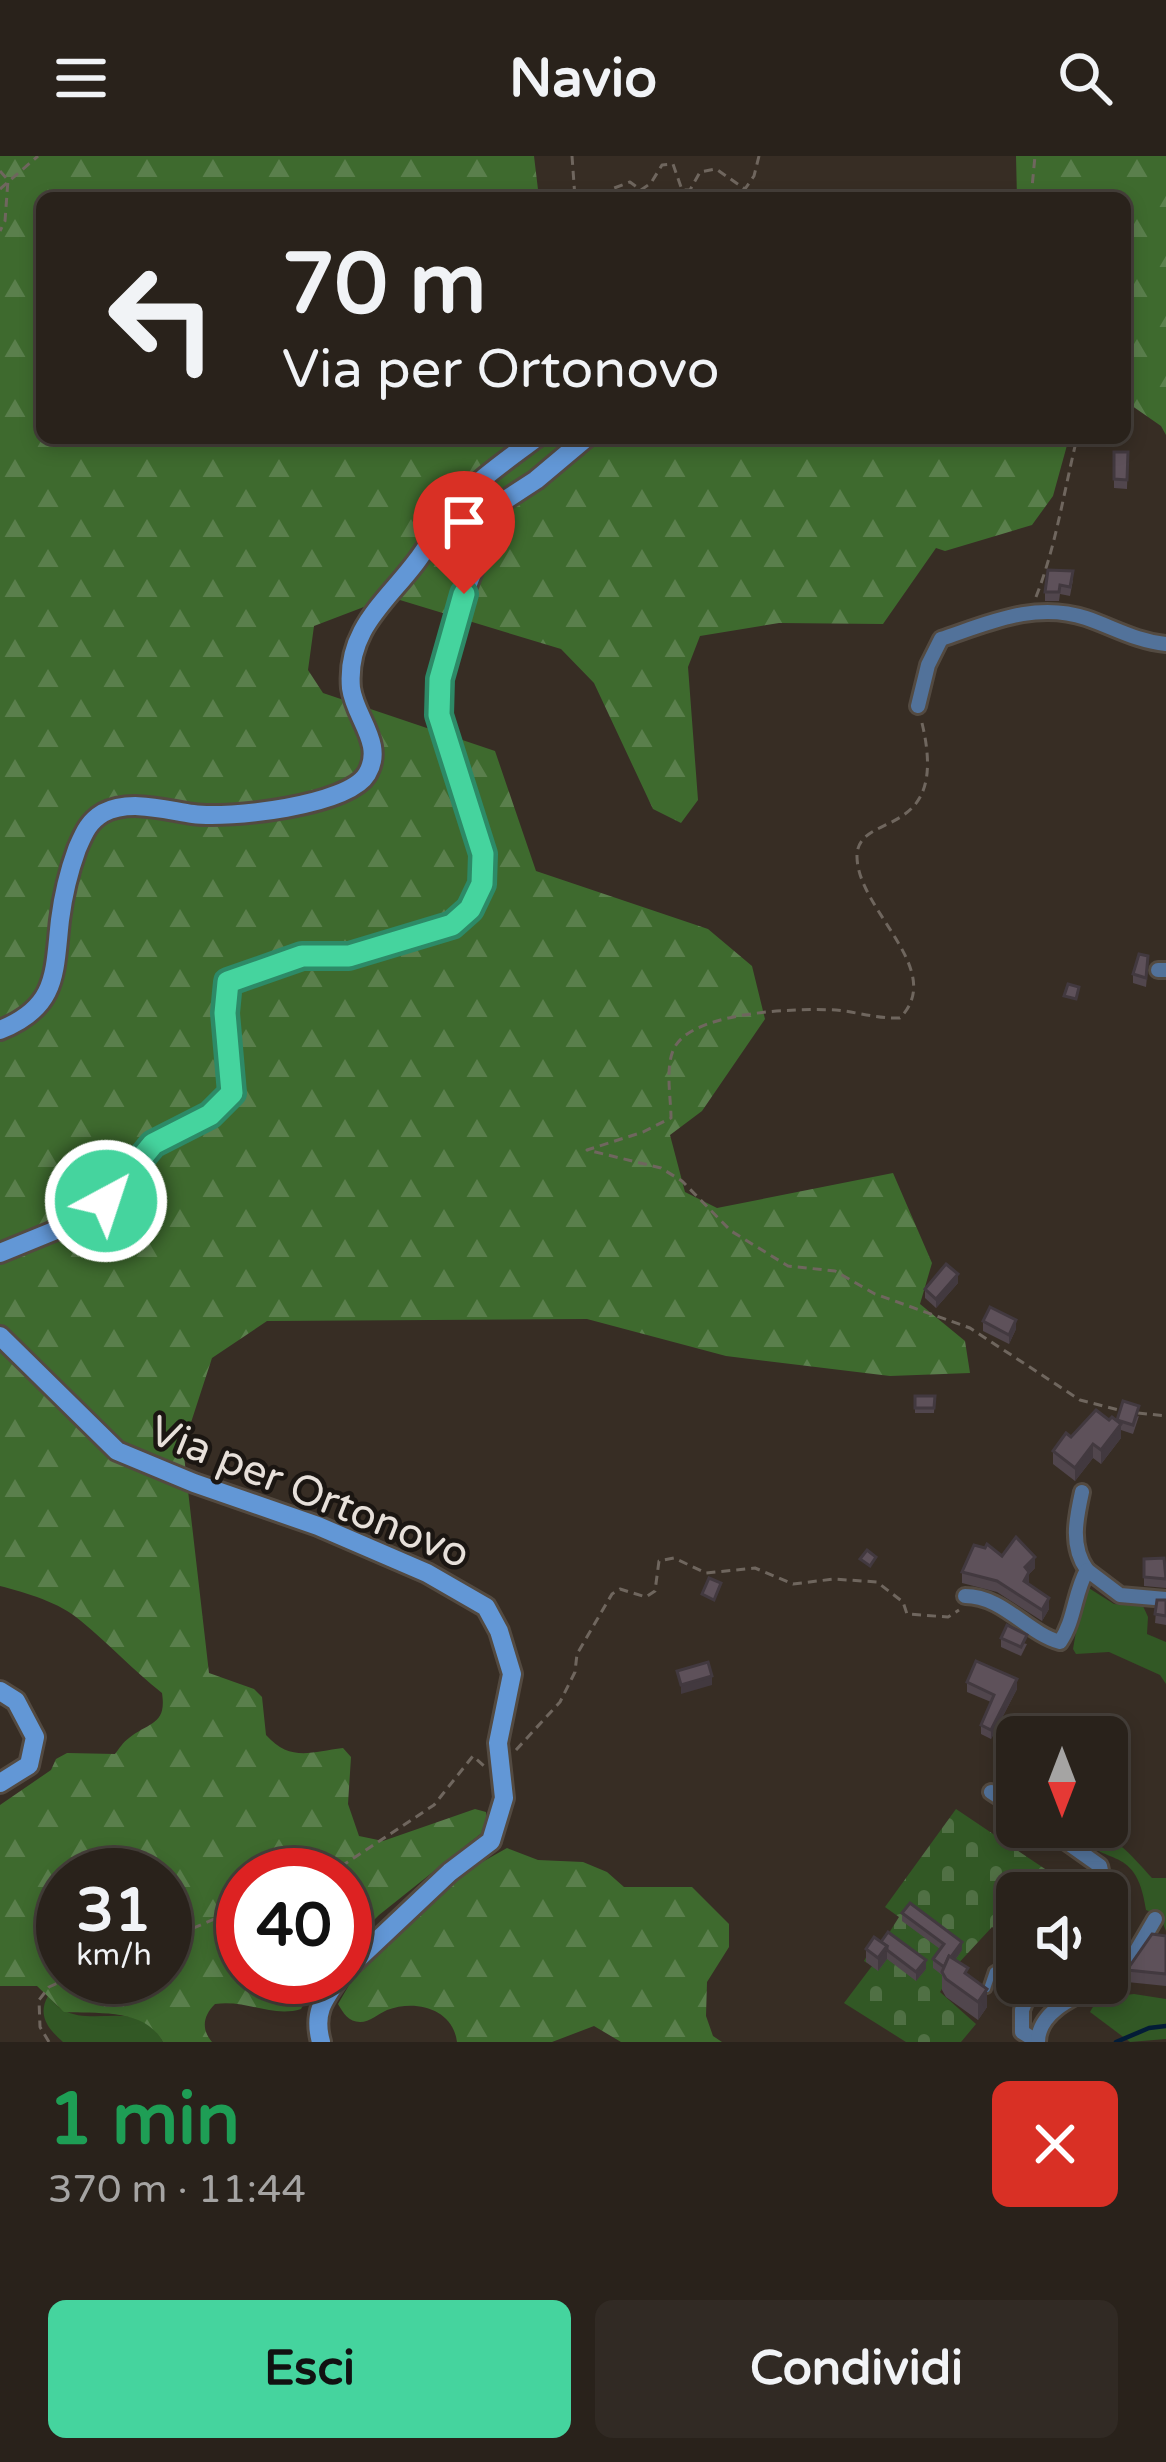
<!DOCTYPE html>
<html lang="it">
<meta charset="utf-8">
<style>
:root{--surface:#29221b;--page:#312a24;--text:#f1f3f6;--muted:#a5a4a3;--line:#453f3a;--accent:#45d49e}
body{margin:0;font-family:"Varela Round",sans-serif;background:var(--page);color:var(--text);height:100vh;display:flex;flex-direction:column;font-size:45px;white-space:nowrap}
*{box-sizing:border-box;margin:0}
p{font-size:39px;color:var(--muted)}
.icon{flex:none;width:66px;height:66px;fill:none;stroke:currentColor;stroke-width:2;stroke-linecap:round;stroke-linejoin:round}
.map{position:relative;height:1886px;overflow:hidden}
.details{display:flex;flex-direction:column;background:var(--surface);flex:1}
.details>*{flex:none}
.top-card{position:absolute;left:36px;top:36px;width:1095px;height:252px;border-radius:18px;box-shadow:0 6px 18px #0003,0 0 0 3px var(--line);background:#29221b;color:var(--text);overflow:hidden}
.needle{width:78px;rotate:180deg}
.buttons{position:absolute;left:996px;top:1560px;display:grid;gap:24px}
.buttons a{display:grid;place-items:center;width:132px;height:132px;border-radius:18px;background:var(--surface);box-shadow:0 6px 18px #0003,0 0 0 3px var(--line);font-size:60px}
.speed{position:absolute;left:36px;top:1692px;display:flex;gap:24px;font-size:60px;font-weight:700;text-align:center}
.speed>*{display:grid;place-content:center;width:156px;height:156px;border-radius:50%;background:var(--surface);box-shadow:0 6px 18px #0003,0 0 0 3px var(--line);line-height:1}
.speed small{font-size:30px;font-weight:400}
.speed .limit{border:18px solid #d22;background:#fff;color:#111}
.pin{position:absolute;display:grid;place-items:center;width:102px;height:102px;color:#fff;margin:-123px -51px;border-radius:50% 50% 50% 0;rotate:-45deg;box-shadow:0 0 12px #0007}
.pin .icon{rotate:45deg}
.me{position:absolute;width:132px;margin:-66px;rotate:40deg;stroke-linejoin:round;filter:drop-shadow(0 0 9px #0008)}
.turn{display:flex;align-items:center;gap:42px;height:252px;padding:0 48px;font-size:54px}
.turn .icon{width:156px;height:156px;stroke-width:2.5}
.turn b{display:block;font-size:84px;line-height:102px}
.round{display:grid;place-items:center;flex:none;width:126px;height:126px;border-radius:18px;background:var(--page)}
.headline{display:flex;align-items:center;justify-content:space-between;height:204px;padding:0 48px}
h1{font-size:72px;font-weight:700;line-height:90px;color:#1e9e55}
.action{display:flex;gap:24px;margin-top:auto;padding:24px 48px}
.action a{flex:1;height:138px;border-radius:18px;background:var(--accent);color:#111;font-size:48px;font-weight:700;line-height:138px;text-align:center}
.action a+a{background:var(--page);color:var(--text)}
header{display:flex;justify-content:space-between;align-items:center;height:156px;padding:0 48px;background:var(--surface);font-size:54px;font-weight:700}
.map>svg:first-child{display:block}
.green{fill:#325825}
.forest{fill:url(#forest-firs);fill-rule:evenodd}
.cemetery{fill:url(#cemetery-stones)}
.lines{fill:none;stroke-linecap:round;stroke-linejoin:round}
.stream{stroke:#031c37;stroke-width:4.5}
.lane-casing{stroke:#534a41;stroke-width:12}
.street-casing{stroke:#534a41;stroke-width:20}
.secondary-casing{stroke:#534a41;stroke-width:24}
.path{stroke:#6f665e;stroke-width:3;stroke-dasharray:9 6;stroke-linecap:butt}
.lane{stroke:#52729a;stroke-width:6}
.street{stroke:#52729a;stroke-width:14}
.secondary{stroke:#6297d6;stroke-width:18}
.wall{fill:#51464d}
.shaded-wall{fill:#42393f}
.building{fill:#5e515a;stroke:#42393f;stroke-width:3}
.route-casing{stroke:#2d8a67;stroke-width:30}
.route{stroke:#45d49e;stroke-width:21}
.labels{text-anchor:middle;stroke-width:9;stroke-linejoin:round;paint-order:stroke}
.street-label{font-size:42px;fill:#e7e0da;stroke:#1b1612}
</style>
<header><svg class="icon" aria-label="menu" viewBox="0 0 24 24"><path d="M4 6h16M4 12h16M4 18h16"/></svg>Navio<svg class="icon" aria-label="search" viewBox="0 0 24 24"><circle cx="10" cy="10" r="6"/><path d="M15 15l6 6"/></svg></header>
<div class="map">
<svg width="1166" height="1886" viewBox="0 0 1166 1886">
<defs>
<pattern id="forest-firs" width="22" height="20" patternUnits="userSpaceOnUse" patternTransform="scale(3)"><rect width="22" height="20" fill="#3e6a2e"/><path d="M5 1l3.5 6h-7zM16 11l3.5 6h-7z" fill="#5a7f4c"/></pattern>
<pattern id="cemetery-stones" width="16" height="16" patternUnits="userSpaceOnUse" patternTransform="scale(3)"><rect width="16" height="16" fill="#325825"/><path d="M2 7V4a2 2 0 0 1 4 0v3zM10 15v-3a2 2 0 0 1 4 0v3z" fill="#507044"/></pattern>
</defs>
<rect width="100%" height="100%" fill="#372d24"/>
<g class="green">
<polygon points="1084,1429 1114,1448 1143,1450 1148,1461 1147,1478 1166,1486 1166,1528 1160,1519 1109,1496 1076,1498 1073,1493"/>
<path d="M 1075,1671 C 1108,1670 1132,1700 1152,1722 L 1166,1722 L 1166,1775 L 1160,1760 L 1146,1754 C 1136,1682 1099,1716 1075,1671 Z"/>
<polygon points="1134,1838 1166,1843 1166,1883 1130,1886 1090,1856 1098,1842"/>
<path d="M 48,1840 C 53,1845 57,1851 63,1854 C 96,1872 139,1841 163,1886 L 63,1886 C 48,1873 37,1859 48,1840 Z"/>
</g>
<g class="forest">
<path d="M 0,0 L 534,0 L 539,42 L 42,42 L 42,282 L 1069,282 L 1053,340 L 1032,369 L 945,395 L 936,392 L 883,468 L 779,467 L 700,480 L 688,511 L 698,644 L 681,667 L 653,653 L 594,527 L 561,493 L 390,441 L 314,470 L 308,514 L 323,537 L 495,595 L 536,715 L 708,773 L 752,810 L 765,863 L 702,955 L 670,979 L 685,1036 L 717,1052 L 893,1017 L 932,1107 L 920,1148 L 965,1185 L 970,1217 L 890,1220 L 726,1200 L 587,1163 L 267,1165 L 212,1202 L 183,1291 L 209,1517 L 254,1533 L 262,1541 L 266,1579 C 290,1606 311,1596 343,1592 L 351,1601 L 348,1648 L 359,1680 L 383,1685 L 475,1653 L 486,1656 L 488,1672 L 379,1759 L 345,1793 L 345,1719 L 243,1719 L 243,1821 L 317,1821 L 301,1853 C 272,1862 246,1843 215,1848 C 203,1860 201,1873 212,1886 L 163,1886 C 145,1852 99,1858 64,1856 L 37,1830 L 0,1830 L 0,1649 L 51,1614 L 56,1603 L 67,1597 L 115,1598 C 119,1593 123,1586 129,1582 C 149,1566 167,1569 162,1537 C 133,1514 109,1488 81,1465 C 59,1446 27,1437 0,1430 ZM 63,1719 L 165,1719 L 165,1821 L 63,1821 Z"/>
<polygon points="1016,0 1166,0 1166,279 1161,270 1125,245 1125,42 1017,42"/>
<path d="M 507,1692 L 538,1704 L 583,1706 L 607,1716 L 624,1731 L 692,1731 L 729,1768 L 729,1791 L 707,1826 L 706,1860 L 713,1880 L 722,1886 L 621,1886 L 594,1870 L 552,1886 L 457,1886 C 453,1853 416,1843 387,1854 C 378,1858 370,1866 360,1866 C 349,1866 343,1857 338,1848 L 359,1812 L 459,1719 Z"/>
</g>
<polygon class="cemetery" points="956,1653 1057,1721 1045,1737 1017,1737 1017,1777 1013,1784 992,1771 955,1811 940,1836 976,1868 961,1886 906,1886 844,1847 872,1810 864,1805 872,1791 879,1793 899,1761 885,1751"/>
<g class="lines">
<polyline class="stream" points="1116,1886 1149,1872 1166,1870"/>
<g class="lane-casing">
<polyline id="lane" points="987,1833 993,1815 999,1811 1017,1814"/>
</g>
<g class="street-casing">
<g id="street">
<path d="M 918,550 L 928,509 L 941,483 C 989,467 1035,445 1086,462 C 1115,472 1136,485 1166,488"/>
<polyline points="1158,814 1166,814"/>
<path d="M 1082,1336 C 1076,1363 1070,1390 1087,1414"/>
<path d="M 965,1440 C 1003,1440 1027,1477 1060,1486 C 1075,1464 1074,1437 1087,1414 L 1120,1439 L 1166,1443"/>
<polyline points="991,1636 1017,1653"/>
<polyline points="1045,1671 1100,1710 1104,1728 1098,1737"/>
<polyline points="1107,1826 1131,1804 1155,1763"/>
<polyline points="1033,1827 1022,1854 1022,1876 1038,1886"/>
<path d="M 1038,1886 C 1038,1854 1079,1839 1104,1827"/>
</g>
</g>
<g class="secondary-casing">
<g id="secondary">
<path d="M 0,874 C 58,851 54,817 60,764 C 63,740 69,715 77,693 C 84,677 88,666 103,657 C 130,643 165,654 193,658 C 228,663 348,650 367,618 C 385,588 355,562 351,532 C 346,474 386,446 416,406 C 429,389 439,370 453,353 C 475,325 507,304 536,282"/>
<polyline points="0,1097 66,1070 106,1045 153,989 210,959 232,937 225,857 228,826 302,800 349,799 452,769 470,753 481,728 483,698 439,559 440,523 464,438 499,348 536,324 586,282"/>
<polyline points="0,1180 117,1295 194,1327 318,1370 427,1417 486,1451 499,1475 512,1518 498,1587 504,1642 491,1685 450,1716 345,1815"/>
<polyline points="0,1535 16,1545 35,1581 29,1609 0,1627"/>
<path d="M 321,1886 C 313,1857 323,1844 340,1821"/>
</g>
</g>
<g class="path">
<polyline points="572,0 575,42"/>
<polyline points="0,15 8,24 5,65 0,75"/>
<polyline points="0,33 38,0"/>
<polyline points="604,42 609,34 630,26 641,34 651,27 662,9 673,8 682,34 690,34 700,16 716,13 745,33 754,20 759,0"/>
<polyline points="1031,42 1035,0"/>
<path d="M 1036,441 C 1056,390 1064,335 1077,282"/>
<path d="M 922,567 C 951,688 856,653 857,701 C 858,755 947,814 900,862 C 877,863 858,856 836,854 C 799,852 698,855 676,889 C 664,907 671,941 671,962 L 643,976 L 587,994 L 661,1012 L 682,1025 L 731,1075 L 788,1110 L 835,1115 L 875,1138 L 970,1172 L 1080,1244 L 1123,1255"/>
<polyline points="1138,1257 1166,1260"/>
<polyline points="516,1594 560,1546 575,1516 577,1498 612,1438 620,1433 646,1441 655,1435 659,1405 674,1402 706,1417 755,1412 793,1428 834,1423 877,1426 903,1446 907,1458 948,1461 959,1454"/>
<polyline points="328,1719 434,1649 473,1600 484,1610"/>
<polyline points="165,1784 243,1751"/>
<polyline points="49,1886 40,1871 39,1844 49,1831 71,1821"/>
</g>
<use href="#lane" class="lane"/>
<use href="#street" class="street"/>
<use href="#secondary" class="secondary"/>
</g>
<g class="wall">
<polygon points="1114,296 1128,296 1127,333 1114,332"/>
<polygon points="1073,424 1070,440 1060,438 1059,445 1045,445 1045,436"/>
<polygon points="1148,810 1146,831 1133,827 1133,818"/>
<polygon points="958,1127 936,1152 925,1142 925,1133"/>
<polygon points="983,1165 1016,1173 1009,1188 983,1175"/>
<polygon points="915,1240 935,1240 934,1257 915,1257"/>
<polygon points="1139,1260 1133,1278 1121,1274 1121,1282 1101,1308 1093,1302 1075,1325 1053,1308 1053,1295 1071,1281 1109,1264 1117,1266"/>
<polygon points="1002,1400 1035,1412 1029,1418 1028,1428 1049,1453 1042,1465 997,1436 962,1427 962,1416"/>
<polygon points="1144,1403 1166,1412 1166,1432 1144,1430"/>
<polygon points="1157,1444 1166,1444 1166,1469 1155,1467"/>
<polygon points="1001,1482 1027,1488 1021,1500 1001,1491"/>
<polygon points="967,1526 1017,1533 991,1583 981,1578 981,1569 991,1546 967,1536"/>
<polygon points="902,1757 962,1794 955,1804 968,1819 987,1851 978,1864 946,1841 942,1834 942,1819 933,1812 933,1803 940,1793 902,1765"/>
<polygon points="1166,1780 1166,1830 1127,1826 1127,1814"/>
<polygon points="881,1786 926,1813 916,1825 887,1803 878,1815 866,1806 866,1793"/>
</g>
<g class="shaded-wall">
<polygon points="958,1118 958,1127 936,1152 936,1143"/>
<polygon points="1016,1164 1016,1173 1009,1188 1009,1179"/>
<polygon points="1121,1268 1121,1282 1101,1308 1101,1294"/>
<polygon points="1093,1288 1093,1302 1075,1325 1075,1312"/>
<polygon points="1035,1401 1035,1412 1029,1418 1029,1427 1024,1436 1025,1411"/>
<polygon points="1049,1442 1049,1453 1042,1465 1042,1454"/>
<polygon points="712,1520 712,1529 681,1538 681,1529"/>
<polygon points="1017,1523 1017,1533 991,1583 991,1574"/>
<polygon points="962,1786 962,1794 944,1820 944,1811"/>
<polygon points="887,1790 887,1803 878,1815 878,1802"/>
<polygon points="926,1804 926,1813 916,1825 916,1816"/>
<polygon points="987,1833 987,1851 978,1864 978,1846"/>
</g>
<g class="building">
<polygon points="1114,296 1128,296 1127,324 1114,323"/>
<polygon points="1048,414 1073,415 1070,431 1060,429 1059,436 1045,436"/>
<polygon points="1139,798 1148,800 1146,822 1133,818"/>
<polygon points="1068,828 1079,831 1076,843 1064,840"/>
<polygon points="946,1108 958,1118 936,1143 925,1133"/>
<polygon points="990,1151 1016,1164 1009,1179 983,1165"/>
<polygon points="915,1240 935,1240 934,1252 915,1252"/>
<polygon points="1123,1245 1139,1250 1133,1269 1117,1264"/>
<polygon points="1096,1254 1109,1264 1112,1261 1121,1268 1101,1294 1093,1288 1075,1312 1053,1295 1066,1277 1071,1281"/>
<polygon points="1016,1381 1035,1401 1025,1411 1029,1416 1024,1425 1049,1442 1042,1454 997,1425 962,1416 974,1389 985,1392 987,1388 1002,1400"/>
<polygon points="867,1394 876,1401 870,1410 860,1403"/>
<polygon points="1164,1402 1166,1423 1144,1421 1144,1403"/>
<polygon points="709,1422 721,1427 714,1444 702,1438"/>
<polygon points="1157,1444 1166,1444 1166,1460 1155,1458"/>
<polygon points="1007,1469 1027,1479 1021,1491 1001,1482"/>
<polygon points="976,1505 1017,1523 991,1574 981,1569 994,1539 967,1526"/>
<polygon points="708,1506 712,1520 681,1529 677,1515"/>
<polygon points="910,1747 962,1786 951,1801 949,1800 944,1811 933,1803 944,1788 902,1757"/>
<polygon points="888,1776 926,1804 916,1816 887,1794 887,1790 881,1786"/>
<polygon points="1152,1778 1166,1780 1166,1818 1127,1814"/>
<polygon points="874,1781 887,1790 878,1802 866,1793"/>
<polygon points="949,1800 968,1812 965,1817 987,1833 978,1846 946,1823 942,1816"/>
</g>
<g class="lines">
<g class="route-casing">
<polyline id="route" points="106,1045 153,988 210,959 232,937 225,857 228,826 302,800 349,800 452,769 470,753 482,728 483,698 439,559 440,523 464,438"/>
</g>
<use href="#route" class="route"/>
</g>
<g class="labels">
<g class="street-label">
<text transform="translate(310 1335) rotate(22)" y="15">Via per Ortonovo</text>
</g>
</g>
</svg>
<div class="buttons">
<a><svg class="needle" viewBox="-14 -14 28 28"><path d="M0-13l5 13h-10z" fill="#e53935"/><path d="M0 13l5-13h-10z" fill="#a5a4a3"/></svg></a>
<a><svg class="icon" aria-label="sound" viewBox="0 0 24 24"><path d="M4 9h4l5-4v14l-5-4H4zM17 9q2 3 0 6"/></svg></a>
</div>
<div class="speed"><div>31<small>km/h</small></div><div class="limit">40</div></div>
<div class="pin" style="left:464px;top:438px;background:#d93025"><svg class="icon" aria-label="arrive" viewBox="0 0 24 24"><path d="M6 21V4h12l-3 4 3 4H6"/></svg></div>
<svg class="me" style="left:106px;top:1045px" viewBox="-20 -20 40 40"><circle r="17" fill="#45d49e" stroke="#fff" stroke-width="3"/><path d="M0-11L8 9 0 5-8 9z" fill="#fff"/></svg>
<div class="top-card">
<div class="turn"><svg class="icon" aria-label="left" viewBox="0 0 24 24"><path d="M17 20v-9H6M10 6l-5 5 5 5"/></svg><div><b>70 m</b>Via per Ortonovo</div></div>
</div>
</div>
<section class="details">
<div class="headline"><div><h1>1 min</h1><p>370 m · 11:44</p></div><a class="round" style="background:#d93025;color:#fff"><svg class="icon" aria-label="close" viewBox="0 0 24 24"><path d="M6 6l12 12M18 6L6 18"/></svg></a></div>
<div class="action"><a>Esci</a><a>Condividi</a></div>
</section>
